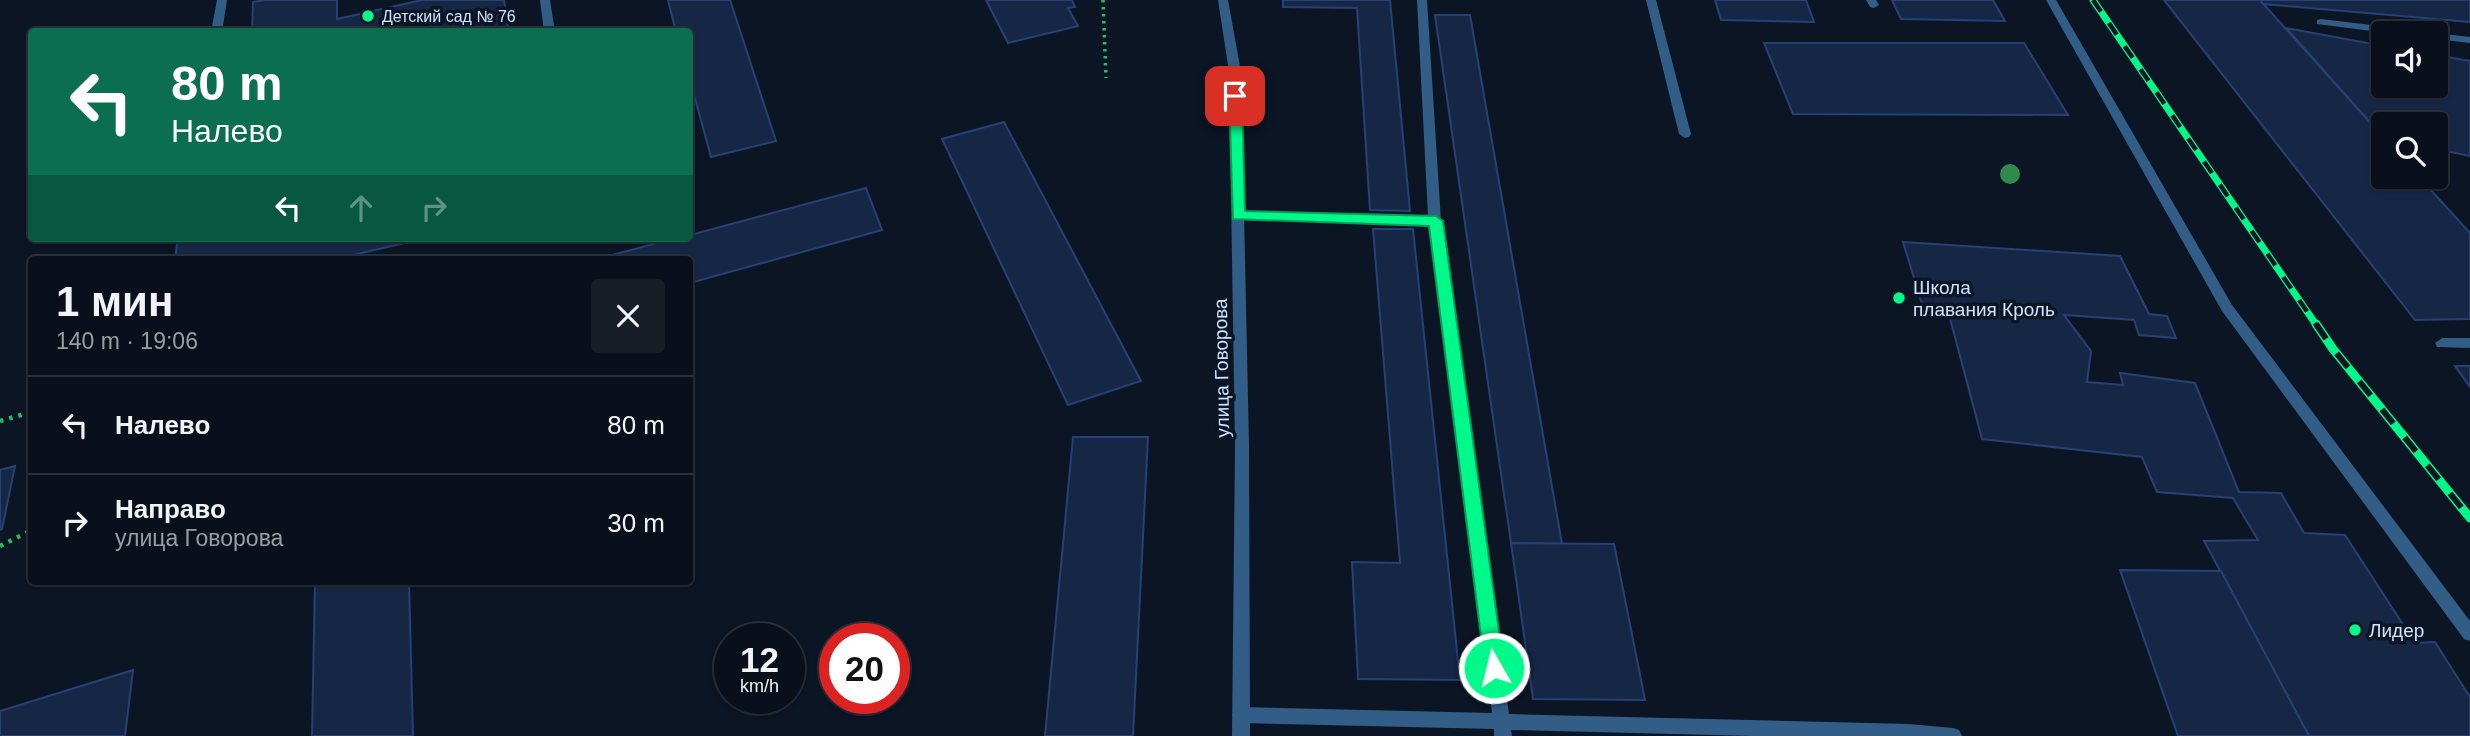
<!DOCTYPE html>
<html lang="ru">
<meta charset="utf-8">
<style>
:root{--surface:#09101b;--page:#171e28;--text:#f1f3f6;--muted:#999da3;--line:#29303a}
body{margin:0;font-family:Helvetica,sans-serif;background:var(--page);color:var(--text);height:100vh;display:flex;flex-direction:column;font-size:26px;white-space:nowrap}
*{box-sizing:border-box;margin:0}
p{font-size:23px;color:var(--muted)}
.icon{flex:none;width:38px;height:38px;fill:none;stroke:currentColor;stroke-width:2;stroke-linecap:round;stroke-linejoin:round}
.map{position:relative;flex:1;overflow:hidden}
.sheet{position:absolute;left:28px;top:256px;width:665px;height:329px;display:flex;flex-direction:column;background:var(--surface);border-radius:7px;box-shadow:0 2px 5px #0004,0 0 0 2px var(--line)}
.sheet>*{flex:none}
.hud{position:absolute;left:28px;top:28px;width:665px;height:214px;border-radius:7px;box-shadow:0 2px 5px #0004,0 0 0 2px var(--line);background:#0b6e4f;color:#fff;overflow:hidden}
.tools{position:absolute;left:2371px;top:21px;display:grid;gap:14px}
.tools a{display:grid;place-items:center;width:77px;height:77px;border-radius:7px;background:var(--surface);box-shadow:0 2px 5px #0004,0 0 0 2px var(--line);font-size:35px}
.speed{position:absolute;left:714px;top:623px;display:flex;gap:14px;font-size:35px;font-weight:700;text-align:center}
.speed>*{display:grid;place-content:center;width:91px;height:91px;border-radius:50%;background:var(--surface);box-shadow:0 2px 5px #0004,0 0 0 2px var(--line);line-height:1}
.speed small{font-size:18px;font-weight:400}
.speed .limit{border:10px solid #d22;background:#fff;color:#111}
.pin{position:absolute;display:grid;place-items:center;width:60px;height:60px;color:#fff;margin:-30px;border-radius:14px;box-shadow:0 4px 10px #0006}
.me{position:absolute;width:77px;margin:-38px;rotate:352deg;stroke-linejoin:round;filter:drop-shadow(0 0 5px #0008)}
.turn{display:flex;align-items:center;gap:24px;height:147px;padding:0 28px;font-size:32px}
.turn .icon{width:91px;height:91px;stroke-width:2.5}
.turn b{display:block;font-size:49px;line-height:60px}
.lanes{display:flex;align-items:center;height:66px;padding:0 28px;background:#0003;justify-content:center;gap:35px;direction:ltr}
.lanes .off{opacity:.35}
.round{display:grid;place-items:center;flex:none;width:74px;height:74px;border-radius:7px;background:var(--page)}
.head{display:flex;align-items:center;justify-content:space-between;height:119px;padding:0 28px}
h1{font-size:42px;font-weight:700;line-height:52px}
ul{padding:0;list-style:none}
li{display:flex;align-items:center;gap:21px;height:98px;padding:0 28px;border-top:2px solid var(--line)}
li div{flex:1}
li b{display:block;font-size:26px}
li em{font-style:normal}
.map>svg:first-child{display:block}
.building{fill:#162746;stroke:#264175;stroke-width:2}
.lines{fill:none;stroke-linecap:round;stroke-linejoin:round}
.path-far1{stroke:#23bf60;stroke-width:3.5;stroke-dasharray:2.5 4.5;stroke-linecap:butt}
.path{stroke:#23bf60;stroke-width:4.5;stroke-dasharray:3.5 6;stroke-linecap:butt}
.service{fill:#325d87;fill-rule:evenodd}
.tertiary{fill:#325d87;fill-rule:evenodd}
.rail-far1-casing{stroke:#00f98a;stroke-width:7}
.rail-casing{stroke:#00f98a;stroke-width:9}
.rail-far1{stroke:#0c1524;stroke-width:4.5;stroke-dasharray:14;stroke-linecap:butt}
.rail{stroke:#0c1524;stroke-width:6;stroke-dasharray:18;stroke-linecap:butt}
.tree{fill:#318a4d}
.route{fill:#00f98a;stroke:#00a25a;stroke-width:2}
.poi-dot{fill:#00f98a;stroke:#0c1524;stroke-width:2.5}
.labels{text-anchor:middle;stroke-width:7;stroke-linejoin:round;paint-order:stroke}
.far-poi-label{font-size:16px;fill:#cee3ff;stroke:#0c1524;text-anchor:start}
.poi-label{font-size:19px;fill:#cee3ff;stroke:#0c1524;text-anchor:start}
.street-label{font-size:19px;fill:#cee3ff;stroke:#0c1524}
</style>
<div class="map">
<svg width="2470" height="736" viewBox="0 0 2470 736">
<rect width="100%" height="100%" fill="#0c1524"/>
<g class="building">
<polygon points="265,0 337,0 337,19 422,0 504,0 509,32 432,32 430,17 365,32 252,32 253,2"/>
<polygon points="668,0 730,0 776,141 711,157 690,80 690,32 676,32"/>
<polygon points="986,0 1072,0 1075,7 1068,8 1078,26 1008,43"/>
<polygon points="1283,0 1390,0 1410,211 1370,210 1357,8 1283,7"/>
<polygon points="1715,0 1806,0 1814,22 1721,20"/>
<polygon points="1892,0 1993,0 2005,21 1901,19"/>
<polygon points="2164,0 2260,0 2384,138 2384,177 2419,177 2470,233 2470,319 2415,320"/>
<polygon points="2260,0 2470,0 2470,22 2263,4"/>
<polygon points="1435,15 1470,15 1562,544 1511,543"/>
<polygon points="2286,28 2384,46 2384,86 2436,86 2436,55 2470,61 2470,156 2436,149 2436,124 2384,124 2384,138"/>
<polygon points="1764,43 2024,43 2068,115 1793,114"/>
<polygon points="1004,122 1141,381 1068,405 942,139"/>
<polygon points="866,188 882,230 690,283 690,259 597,259 676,238 690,238 690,235"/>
<polygon points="1373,229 1413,229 1460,680 1358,679 1352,562 1400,563"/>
<polygon points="178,238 426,238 336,259 175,259"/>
<polygon points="1903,242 2120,256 2149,314 2167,316 2176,338 2139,335 2134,320 2064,315 2091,351 2087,382 2123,385 2120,373 2195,383 2239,492 2281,493 2304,533 2345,535 2415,643 2435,642 2470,697 2470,736 2309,736 2204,541 2258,540 2233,498 2157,492 2142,457 1982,439 1947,307 1922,304"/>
<polygon points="2455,366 2470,366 2470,387"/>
<polygon points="1073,437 1148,437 1133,736 1045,736"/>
<polygon points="15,466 2,529 0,530 0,470"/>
<polygon points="1511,543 1614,544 1645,700 1533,699"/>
<polygon points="2120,570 2221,571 2309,736 2178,736"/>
<polygon points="315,581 409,581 413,736 312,736"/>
<polygon points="133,670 125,736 0,736 0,711"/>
</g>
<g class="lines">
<polyline class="path-far1" points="1103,0 1106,78"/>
<g class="path">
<polyline points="0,421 32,412"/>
<polyline points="0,546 32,530"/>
</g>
<g class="service">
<polygon points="217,0 227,0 222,32 211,32"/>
<polygon points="540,0 550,0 555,32 544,32"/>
<polygon points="1417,0 1427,0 1441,221 1509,714 1909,724 1953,728 1959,730 1962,736 1754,736 1511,730 1512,736 1494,736 1494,729 1241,723 1235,721 1232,715 1235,709 1241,707 1492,713 1429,225 1238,220 1232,216 1238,212 1428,216"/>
<polygon points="1646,0 1656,0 1691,134 1689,137 1685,138 1679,134"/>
<polygon points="1866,0 1876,0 1879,5 1874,8 1870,7"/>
<polygon points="2046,0 2056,0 2232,305 2470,621 2470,641 2464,639 2222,311"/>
<polygon points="2321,19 2413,30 2419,33 2387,33 2317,24 2317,20"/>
<polygon points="2434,33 2436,33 2470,37 2470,43 2436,39 2436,33"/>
<polygon points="2442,338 2470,338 2470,348 2437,347 2435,343"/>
</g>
<polygon class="tertiary" points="1218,0 1228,0 1241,72 1249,445 1250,736 1232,736 1235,445 1229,72"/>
<g class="rail-far1-casing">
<polyline id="rail-far1" points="2093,0 2317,326"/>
</g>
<g class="rail-casing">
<polyline id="rail" points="2316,324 2333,349 2470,518"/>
</g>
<use href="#rail-far1" class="rail-far1"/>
<use href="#rail" class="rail"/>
</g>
<circle class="tree" cx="2010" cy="174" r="10"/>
<polygon class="route" points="1235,92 1242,96 1245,211 1436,216 1443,221 1504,668 1501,675 1494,677 1488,675 1485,668 1429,226 1233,219 1229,96"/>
<g class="poi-dot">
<circle cx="368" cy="16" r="7"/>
<circle cx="1899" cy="298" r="7"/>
<circle cx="2355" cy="630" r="7"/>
</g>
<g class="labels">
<g class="far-poi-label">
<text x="382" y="22">Детский сад № 76</text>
</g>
<g class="poi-label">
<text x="1913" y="294">Школа<tspan x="1913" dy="22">плавания Кроль</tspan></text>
<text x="2369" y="637">Лидер</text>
</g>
<g class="street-label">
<text transform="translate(1221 368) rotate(-91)" y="7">улица Говорова</text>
</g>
</g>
</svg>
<div class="tools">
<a><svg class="icon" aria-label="sound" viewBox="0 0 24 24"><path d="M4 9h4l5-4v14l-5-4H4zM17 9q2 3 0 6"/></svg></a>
<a><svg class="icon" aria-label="search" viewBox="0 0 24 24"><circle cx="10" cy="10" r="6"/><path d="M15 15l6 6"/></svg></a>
</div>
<div class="speed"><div>12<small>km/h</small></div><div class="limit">20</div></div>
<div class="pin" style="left:1235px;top:96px;background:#d93025"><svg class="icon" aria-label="arrive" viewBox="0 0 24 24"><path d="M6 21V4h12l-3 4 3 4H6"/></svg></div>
<svg class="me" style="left:1494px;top:668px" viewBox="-20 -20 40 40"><circle r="17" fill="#00f98a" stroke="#fff" stroke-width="3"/><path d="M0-11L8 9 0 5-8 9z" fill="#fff"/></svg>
<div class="hud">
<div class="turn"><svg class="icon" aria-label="left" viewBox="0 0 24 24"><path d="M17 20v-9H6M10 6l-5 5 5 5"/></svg><div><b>80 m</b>Налево</div></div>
<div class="lanes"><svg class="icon" aria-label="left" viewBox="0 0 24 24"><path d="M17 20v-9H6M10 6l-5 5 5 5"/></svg><svg class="icon off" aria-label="ahead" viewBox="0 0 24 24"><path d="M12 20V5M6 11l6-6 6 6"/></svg><svg class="icon off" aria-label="right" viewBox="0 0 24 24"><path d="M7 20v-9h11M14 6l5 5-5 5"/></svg></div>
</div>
<section class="sheet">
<div class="head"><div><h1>1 мин</h1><p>140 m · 19:06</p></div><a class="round"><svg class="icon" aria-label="close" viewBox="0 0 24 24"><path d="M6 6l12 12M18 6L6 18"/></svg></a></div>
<ul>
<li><svg class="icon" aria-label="left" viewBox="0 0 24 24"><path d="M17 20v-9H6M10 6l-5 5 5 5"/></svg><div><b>Налево</b></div><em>80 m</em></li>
<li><svg class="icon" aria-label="right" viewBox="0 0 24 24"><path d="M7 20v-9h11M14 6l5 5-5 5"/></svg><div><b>Направо</b><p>улица Говорова</p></div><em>30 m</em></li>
</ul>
</section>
</div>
